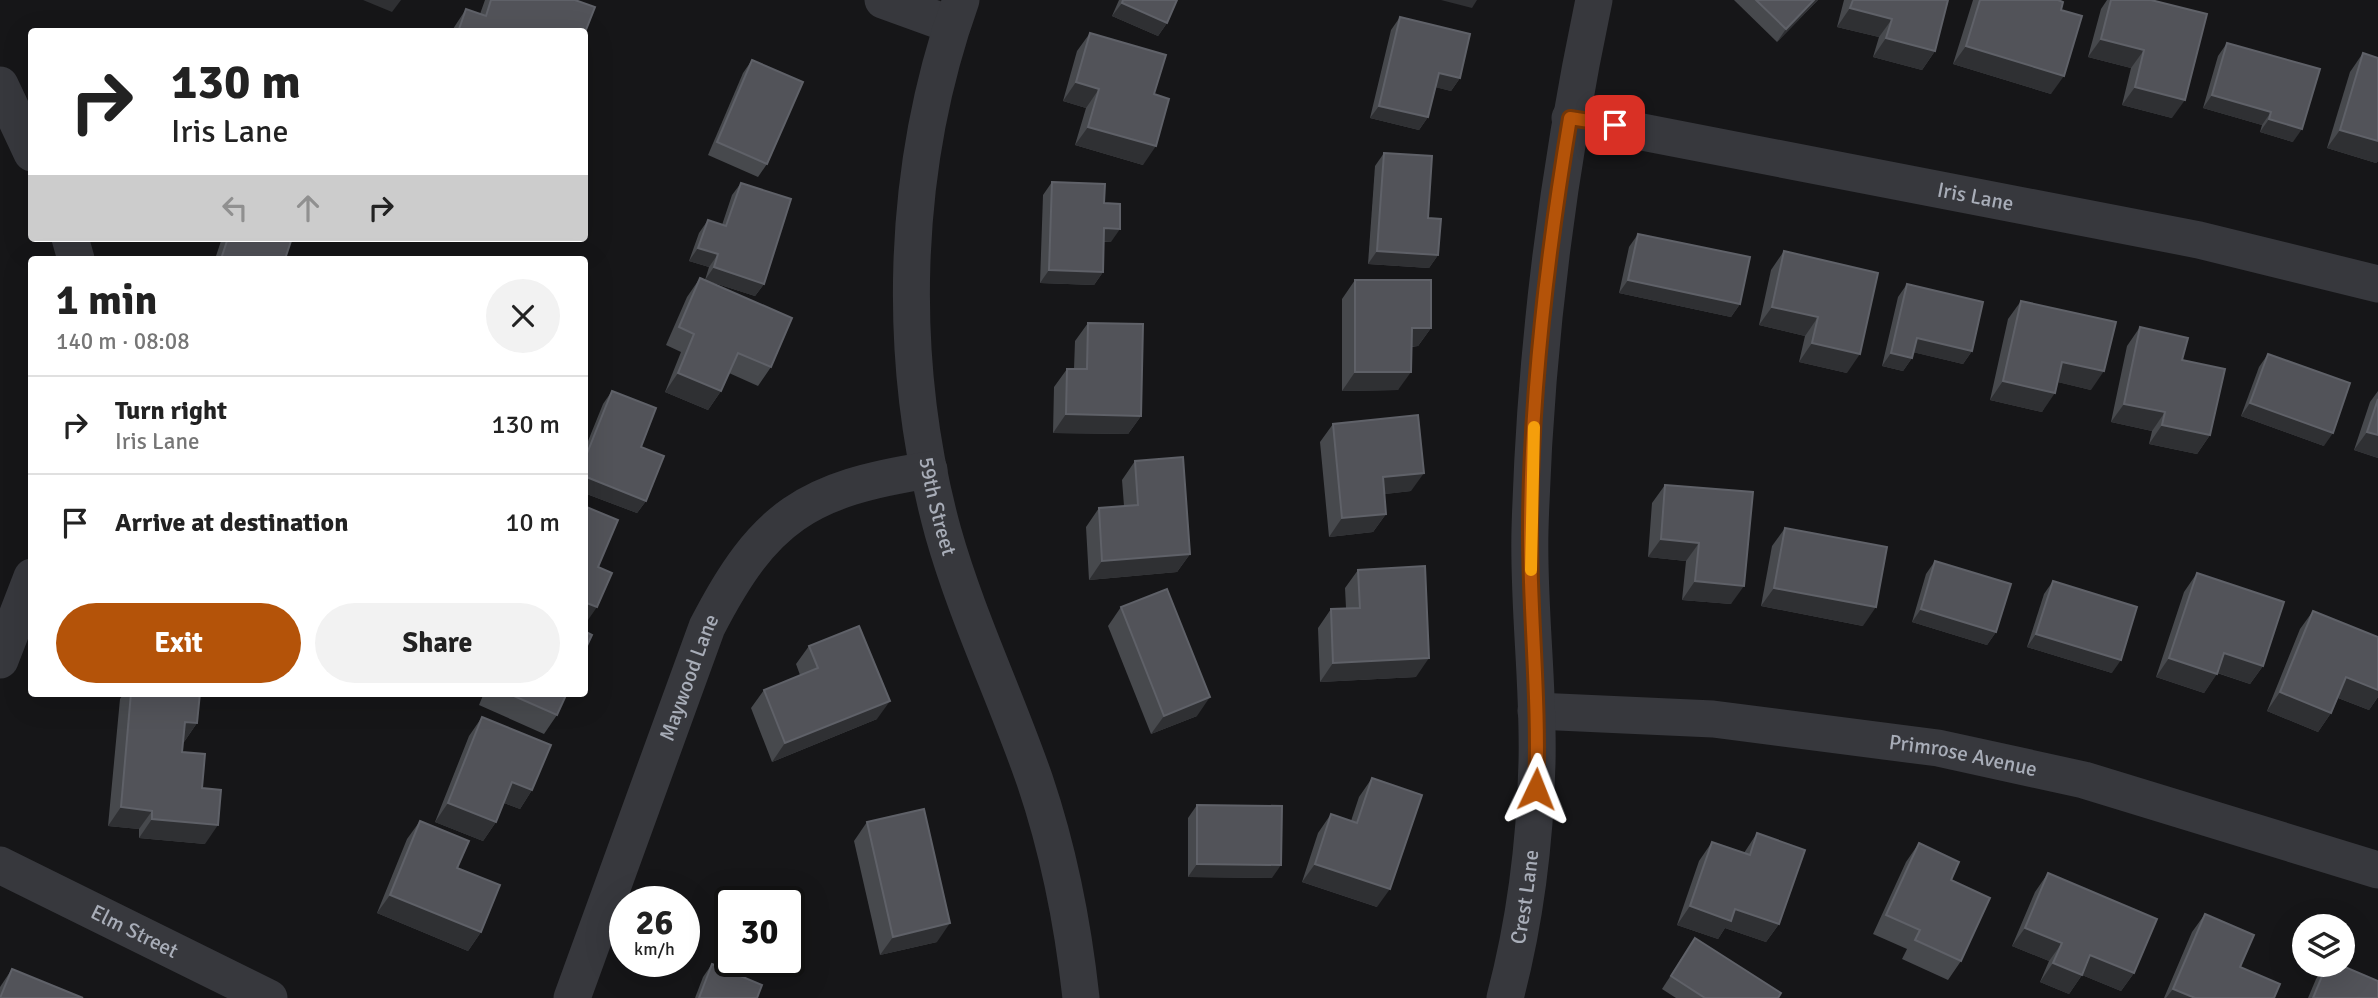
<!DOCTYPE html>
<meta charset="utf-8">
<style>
:root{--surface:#fff;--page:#f2f2f2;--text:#222;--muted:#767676;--line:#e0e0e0;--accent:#b45309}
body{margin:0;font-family:Signika,sans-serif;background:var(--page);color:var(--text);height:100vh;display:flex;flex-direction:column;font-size:26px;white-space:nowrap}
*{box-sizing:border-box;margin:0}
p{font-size:23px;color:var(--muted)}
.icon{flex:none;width:38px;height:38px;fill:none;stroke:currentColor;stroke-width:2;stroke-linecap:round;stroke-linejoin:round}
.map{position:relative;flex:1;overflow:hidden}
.details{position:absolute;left:28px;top:256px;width:560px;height:441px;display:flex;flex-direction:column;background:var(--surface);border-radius:7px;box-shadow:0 7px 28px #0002}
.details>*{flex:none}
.banner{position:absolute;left:28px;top:28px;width:560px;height:214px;border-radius:7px;box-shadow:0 7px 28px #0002;background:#fff;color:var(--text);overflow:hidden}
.fabs{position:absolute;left:2292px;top:914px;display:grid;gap:14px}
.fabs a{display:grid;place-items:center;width:63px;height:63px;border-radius:50%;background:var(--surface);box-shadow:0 7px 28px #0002;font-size:35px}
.speed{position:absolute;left:609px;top:886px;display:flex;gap:14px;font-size:35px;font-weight:700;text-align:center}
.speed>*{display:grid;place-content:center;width:91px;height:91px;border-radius:50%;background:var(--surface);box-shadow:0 7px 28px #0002;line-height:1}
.speed small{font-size:18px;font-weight:400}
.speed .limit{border:4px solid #111;border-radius:10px;background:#fff;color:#111}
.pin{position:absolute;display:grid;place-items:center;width:60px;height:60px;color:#fff;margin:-30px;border-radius:14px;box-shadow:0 4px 10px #0006}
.me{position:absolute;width:77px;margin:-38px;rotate:2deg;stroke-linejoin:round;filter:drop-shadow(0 0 5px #0008)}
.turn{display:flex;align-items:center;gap:24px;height:147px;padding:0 28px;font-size:32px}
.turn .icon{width:91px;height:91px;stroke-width:2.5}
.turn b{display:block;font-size:49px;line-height:60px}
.lanes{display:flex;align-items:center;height:66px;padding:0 28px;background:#0003;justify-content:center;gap:35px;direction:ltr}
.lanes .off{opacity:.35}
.round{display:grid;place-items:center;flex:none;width:74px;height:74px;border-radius:37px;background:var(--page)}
.overview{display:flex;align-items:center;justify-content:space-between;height:119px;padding:0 28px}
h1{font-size:42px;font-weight:700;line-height:52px}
.action{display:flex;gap:14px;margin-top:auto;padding:14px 28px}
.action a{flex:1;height:80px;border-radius:42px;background:var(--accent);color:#fff;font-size:28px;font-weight:700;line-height:80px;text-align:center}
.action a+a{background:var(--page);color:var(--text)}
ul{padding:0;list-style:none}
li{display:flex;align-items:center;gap:21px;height:98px;padding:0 28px;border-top:2px solid var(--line)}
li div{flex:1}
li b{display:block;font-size:26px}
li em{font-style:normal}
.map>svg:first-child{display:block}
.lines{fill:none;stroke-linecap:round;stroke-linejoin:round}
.street{stroke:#37383d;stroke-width:37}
.wall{fill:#47494d}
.shaded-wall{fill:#2f3033}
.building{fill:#525359;stroke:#5f6168;stroke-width:2}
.route-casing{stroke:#753606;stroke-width:18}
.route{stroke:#b45309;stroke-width:12}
.slow{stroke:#f59e0b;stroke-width:12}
.labels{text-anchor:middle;stroke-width:5;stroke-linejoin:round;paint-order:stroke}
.street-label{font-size:21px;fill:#a8adb8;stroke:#111113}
</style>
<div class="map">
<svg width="2378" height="998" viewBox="0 0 2378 998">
<rect width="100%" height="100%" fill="#161618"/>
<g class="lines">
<g class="street">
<polyline points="883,0 952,25"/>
<path id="s1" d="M 961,0 C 901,168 896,360 943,532 C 967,617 1006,697 1035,781 C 1059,852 1073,924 1081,998"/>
<polyline points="0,85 32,153"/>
<path id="s2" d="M 1570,118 L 2199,240 L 2378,284"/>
<polyline points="70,238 76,259"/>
<polyline points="0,660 32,577"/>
<path id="s3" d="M 1536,711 L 1713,719 L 1938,748 L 2084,780 L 2378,870"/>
<path id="s4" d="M 0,865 L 269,998"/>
<path id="s5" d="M 572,998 L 707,627 C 764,516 807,489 929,470"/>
<path id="s6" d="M 1505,998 C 1525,922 1535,842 1537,763 C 1539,685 1528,607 1530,530 C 1535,351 1557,175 1594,0"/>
</g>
</g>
<g class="wall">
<polygon points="485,0 575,0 584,32 451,32 466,9 480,14"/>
<polygon points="1119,0 1177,0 1167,23 1158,36 1112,16"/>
<polygon points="1734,0 1818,0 1777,42"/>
<polygon points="1844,0 1948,0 1935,51 1922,70 1873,57 1879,37 1837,27"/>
<polygon points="1973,0 2058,0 2061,10 2051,94 1953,64"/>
<polygon points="2107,0 2151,0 2172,118 2122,105 2131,68 2088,57 2101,9"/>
<polygon points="1400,17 1460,78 1451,91 1436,87 1428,117 1419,130 1370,118 1391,30"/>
<polygon points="1090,33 1154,94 1143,165 1075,145 1086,108 1063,101 1077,51"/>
<polygon points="2227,43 2293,142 2260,132 2262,125 2203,108 2218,56"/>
<polygon points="2363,53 2378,58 2378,161 2376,163 2327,148 2350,72"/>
<polygon points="752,60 767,164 758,177 708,155 743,73"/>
<polygon points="1384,153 1438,255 1429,268 1368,264 1375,166"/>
<polygon points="1052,182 1111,242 1104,242 1103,272 1094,285 1040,283 1043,195"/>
<polygon points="741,183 764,284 755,296 705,280 709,267 689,261 699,233 708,220 722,225 732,195"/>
<polygon points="1638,234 1740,304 1731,317 1619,293 1629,247"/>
<polygon points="222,238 292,238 285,259 215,259"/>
<polygon points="1784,251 1847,373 1799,362 1805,336 1759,325 1771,270"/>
<polygon points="700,278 771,367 758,386 729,373 721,391 708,410 665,392 681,352 666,345 687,297"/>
<polygon points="1355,280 1431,328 1418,346 1412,347 1398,390 1342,391 1342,299"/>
<polygon points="1907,284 1972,351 1963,364 1913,352 1912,358 1903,371 1882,366 1898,297"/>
<polygon points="2021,301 2091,390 2058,382 2042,412 1990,400 2008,319"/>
<polygon points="1088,323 1141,416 1128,434 1053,433 1054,387 1067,369 1074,369 1075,341"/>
<polygon points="2140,327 2182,360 2210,435 2197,454 2149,444 2152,431 2111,422 2127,346"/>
<polygon points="2268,354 2324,446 2241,416 2259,367"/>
<polygon points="612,391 641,447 646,501 637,513 584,493 584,451 603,404"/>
<polygon points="2378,391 2378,458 2354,450 2370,402"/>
<polygon points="1333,424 1411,491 1384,494 1386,514 1373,532 1329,537 1320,442"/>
<polygon points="1135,461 1190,554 1177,572 1089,580 1086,527 1099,508 1124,506 1122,480"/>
<polygon points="1665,485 1753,492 1731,604 1682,600 1686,561 1648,557 1652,503"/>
<polygon points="1785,528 1863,626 1761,606 1772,546"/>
<polygon points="1935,561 1996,632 1987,645 1912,622 1926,574"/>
<polygon points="1358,570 1416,677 1320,682 1318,628 1331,609 1346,608 1345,588"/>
<polygon points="2197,573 2263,666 2250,684 2217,673 2204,693 2156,677 2184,592"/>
<polygon points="2053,581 2112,673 2027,647 2044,594"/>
<polygon points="1121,607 1197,716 1151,734 1108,626"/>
<polygon points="2313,611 2378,637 2378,697 2369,710 2338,698 2331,713 2318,732 2267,711 2300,629"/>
<polygon points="809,646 877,719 772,762 751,708 764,690 800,675 796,664"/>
<polygon points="124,693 200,693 197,723 184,742 183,741 182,752 202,788 205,844 139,838 139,829 108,826 120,699"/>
<polygon points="484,693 567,693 557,715 544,734 479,705"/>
<polygon points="482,717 532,790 520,809 504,803 496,822 483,841 435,822 469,736"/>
<polygon points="1372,778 1377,907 1302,882 1318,833 1331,814 1351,821 1359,797"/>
<polygon points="1197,805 1272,878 1188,877 1188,818"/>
<polygon points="420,821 457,868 481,932 468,951 377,913 407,839"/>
<polygon points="867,822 937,942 880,955 854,841"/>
<polygon points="1757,833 1779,924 1766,942 1725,928 1718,939 1677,925 1699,861 1712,842 1744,853"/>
<polygon points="1919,843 1951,880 1961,961 1948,980 1902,959 1907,949 1873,934 1906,862"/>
<polygon points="2048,873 2134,973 2121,991 2082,975 2069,994 2040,982 2049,961 2012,946 2035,892"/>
<polygon points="2205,914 2240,967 2274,998 2164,998 2192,932"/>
<polygon points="1695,938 1778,998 1676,998 1662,989"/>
<polygon points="712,964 757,998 695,998 703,977"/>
<polygon points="2326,964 2338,964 2378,998 2308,998 2316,979"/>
<polygon points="12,969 0,998 0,987"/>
</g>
<g class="shaded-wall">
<polygon points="363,0 401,0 392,12"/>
<polygon points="1441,0 1477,0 1472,8"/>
<polygon points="1814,0 1818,0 1777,42 1786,29"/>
<polygon points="1122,3 1167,23 1158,36 1112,16"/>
<polygon points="1850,8 1892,19 1879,37 1837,27"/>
<polygon points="1886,38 1935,51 1922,70 1873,57"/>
<polygon points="2101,39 2144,50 2131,68 2088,57"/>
<polygon points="1966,46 2064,76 2051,94 1953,64"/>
<polygon points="1439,73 1460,78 1451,91 1430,86"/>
<polygon points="1076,82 1099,89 1086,108 1063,101"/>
<polygon points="2135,87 2185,100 2172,118 2122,105"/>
<polygon points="2212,95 2271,112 2262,125 2203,108"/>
<polygon points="1379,106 1428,117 1419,130 1370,118"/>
<polygon points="2269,119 2302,129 2293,142 2260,132"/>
<polygon points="1088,127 1156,146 1143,165 1075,145"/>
<polygon points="2340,130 2378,141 2378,161 2376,163 2327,148"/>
<polygon points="1104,228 1120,229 1111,242 1095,241"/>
<polygon points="698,248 718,254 709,267 689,261"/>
<polygon points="1377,251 1438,255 1429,268 1368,264"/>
<polygon points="714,267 764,284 755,296 705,280"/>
<polygon points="1049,270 1103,272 1094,285 1040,283"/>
<polygon points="1628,280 1740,304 1731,317 1619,293"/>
<polygon points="1772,307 1818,317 1805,336 1759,325"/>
<polygon points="1412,328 1431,328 1418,346 1399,347"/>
<polygon points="1917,338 1972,351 1963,364 1908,351"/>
<polygon points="1812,343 1860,354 1847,373 1799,362"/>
<polygon points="1891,353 1912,358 1903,371 1882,366"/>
<polygon points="2062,362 2104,371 2091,390 2049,380"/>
<polygon points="1355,372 1411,372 1398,390 1342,391"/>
<polygon points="678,373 721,391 708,410 665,392"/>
<polygon points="2003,381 2055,393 2042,412 1990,400"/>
<polygon points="2250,403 2333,433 2324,446 2241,416"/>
<polygon points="2124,404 2165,412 2152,431 2111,422"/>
<polygon points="1066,414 1141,416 1128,434 1053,433"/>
<polygon points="2162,425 2210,435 2197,454 2149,444"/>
<polygon points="2367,432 2378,435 2378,458 2354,450"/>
<polygon points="1424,473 1411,491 1370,496 1383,477"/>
<polygon points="584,476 646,501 637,513 584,493"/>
<polygon points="1386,514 1373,532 1329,537 1342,518"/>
<polygon points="1661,539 1699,543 1686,561 1648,557"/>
<polygon points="1190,554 1177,572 1089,580 1102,561"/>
<polygon points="1695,581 1744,586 1731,604 1682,600"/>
<polygon points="1774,588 1876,607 1863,626 1761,606"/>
<polygon points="584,602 597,607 588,620 584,619"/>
<polygon points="1921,609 1996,632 1987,645 1912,622"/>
<polygon points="2036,634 2121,660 2112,673 2027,647"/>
<polygon points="2224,653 2263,666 2250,684 2212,671"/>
<polygon points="1429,658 1416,677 1320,682 1333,663"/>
<polygon points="2169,658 2217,674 2204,693 2156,677"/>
<polygon points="2346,677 2378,690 2378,697 2369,710 2333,696"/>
<polygon points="2280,692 2331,713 2318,732 2267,711"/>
<polygon points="1210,697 1197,716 1151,734 1164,716"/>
<polygon points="890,701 877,719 772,762 785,743"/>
<polygon points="185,722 197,723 184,742 172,740"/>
<polygon points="512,782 532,790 520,809 499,801"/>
<polygon points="448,803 496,822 483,841 435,822"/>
<polygon points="121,807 152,811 139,829 108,826"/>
<polygon points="152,819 218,825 205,844 139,838"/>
<polygon points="1197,864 1281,865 1272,878 1188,877"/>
<polygon points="1315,864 1390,889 1377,907 1302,882"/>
<polygon points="390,895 481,932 468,951 377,913"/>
<polygon points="1690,906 1735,909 1779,924 1766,942 1725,928 1718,939 1677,925"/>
<polygon points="950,923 937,942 880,955 893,937"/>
<polygon points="2025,928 2062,943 2049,961 2012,946"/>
<polygon points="2090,955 2134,973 2121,991 2077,973"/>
<polygon points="2053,963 2082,975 2069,994 2040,982"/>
<polygon points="2173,989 2195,998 2166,998"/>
</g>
<g class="building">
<polygon points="491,0 575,0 595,7 584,35 584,32 458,32 466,9 486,16"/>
<polygon points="1123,0 1177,0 1167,23 1122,3"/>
<polygon points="1756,0 1814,0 1786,29"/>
<polygon points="1853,0 1948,0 1935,51 1886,38 1892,19 1850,8"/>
<polygon points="1980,0 2058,0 2063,2 2061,10 2082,16 2064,76 1966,46"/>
<polygon points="2111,0 2151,0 2207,14 2185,100 2135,87 2144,50 2101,39"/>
<polygon points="1400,17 1470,34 1460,78 1439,73 1428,117 1379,106"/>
<polygon points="1090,33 1166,55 1154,94 1169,99 1156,146 1088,127 1099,89 1076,82"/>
<polygon points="2227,43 2320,69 2302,129 2269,119 2271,112 2212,95"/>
<polygon points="2363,53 2378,58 2378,141 2340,130"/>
<polygon points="752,60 803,82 767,164 717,142"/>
<polygon points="1384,153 1432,156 1428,218 1441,219 1438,255 1377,251"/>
<polygon points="1052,182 1105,184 1104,203 1120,204 1120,229 1104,228 1103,272 1049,270"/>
<polygon points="741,183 791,199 764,284 714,267 718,254 698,248 708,220 726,226"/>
<polygon points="1638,234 1750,257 1740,304 1628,280"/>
<polygon points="228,238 292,238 285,259 221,259"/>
<polygon points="1784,251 1878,273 1860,354 1812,343 1818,317 1772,307"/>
<polygon points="700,278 792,318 771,367 738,353 721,391 678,373 694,334 679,327"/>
<polygon points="1355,280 1431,280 1431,328 1412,328 1411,372 1355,372"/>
<polygon points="1907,284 1983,302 1972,351 1917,338 1912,358 1891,353"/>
<polygon points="2021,301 2116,322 2104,371 2062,362 2055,393 2003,381"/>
<polygon points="1088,323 1143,324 1141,416 1066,414 1067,369 1087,369"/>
<polygon points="2140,327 2188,338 2182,360 2225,369 2210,435 2162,425 2165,412 2124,404"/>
<polygon points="2268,354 2350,383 2333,433 2250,403"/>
<polygon points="612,391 656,408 641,447 664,456 646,501 584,476 584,461"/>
<polygon points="2378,399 2378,435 2367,432"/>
<polygon points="1418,415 1424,473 1383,477 1386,514 1342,518 1333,424"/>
<polygon points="1183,457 1190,554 1102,561 1099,508 1138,505 1135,461"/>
<polygon points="1665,485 1753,492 1744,586 1695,581 1699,543 1661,539"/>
<polygon points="584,506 618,520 598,567 612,573 597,607 584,602"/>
<polygon points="1785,528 1887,547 1876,607 1774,588"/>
<polygon points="1935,561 2011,584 1996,632 1921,609"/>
<polygon points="1425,566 1429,658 1333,663 1331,609 1360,608 1358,570"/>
<polygon points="2197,573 2284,602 2263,666 2224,653 2217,674 2169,658"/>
<polygon points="2053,581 2137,607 2121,660 2036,634"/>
<polygon points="1167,589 1210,697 1164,716 1121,607"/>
<polygon points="2313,611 2378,637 2378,690 2346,677 2331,713 2280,692"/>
<polygon points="859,626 890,701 785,743 764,690 818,668 809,646"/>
<polygon points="584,631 592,635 584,652"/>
<polygon points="131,693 200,693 197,723 185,722 182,752 205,754 202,788 221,790 218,825 152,819 152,811 121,807"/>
<polygon points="507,693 567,693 557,715"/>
<polygon points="482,717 551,745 532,790 512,782 496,822 448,803"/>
<polygon points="1372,778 1422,795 1390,889 1315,864 1331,814 1357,823"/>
<polygon points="1197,805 1282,806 1281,865 1197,864"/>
<polygon points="924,809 950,923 893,937 867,822"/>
<polygon points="420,821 469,841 457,868 500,885 481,932 390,895"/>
<polygon points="1757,833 1805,850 1779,924 1735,909 1731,921 1690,906 1712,842 1750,855"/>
<polygon points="1919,843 1959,862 1951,880 1990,898 1961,961 1915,940 1920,930 1886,915"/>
<polygon points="2048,873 2157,919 2134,973 2090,955 2082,975 2053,963 2062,943 2025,928"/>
<polygon points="2205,914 2254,935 2240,967 2280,984 2274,998 2195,998 2173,989"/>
<polygon points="1695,938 1781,993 1778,998 1705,998 1671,976"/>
<polygon points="712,964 762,985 757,998 699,998"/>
<polygon points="2327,964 2338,964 2378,981 2378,998 2313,998"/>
<polygon points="12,969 83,998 0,998"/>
</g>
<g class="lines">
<g class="route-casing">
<path id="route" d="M 1536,789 C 1540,704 1530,619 1530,534 C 1530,395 1547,255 1570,118 L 1615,125"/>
</g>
<use href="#route" class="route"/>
<polyline class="slow" points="1531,570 1534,427"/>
</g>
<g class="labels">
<g class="street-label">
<text dy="7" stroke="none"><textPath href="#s2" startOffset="413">Iris Lane</textPath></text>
<text dy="7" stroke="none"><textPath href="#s1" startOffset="514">59th Street</textPath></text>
<text dy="7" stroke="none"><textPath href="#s5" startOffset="341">Maywood Lane</textPath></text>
<text dy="7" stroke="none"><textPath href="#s3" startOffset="430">Primrose Avenue</textPath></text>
<text dy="7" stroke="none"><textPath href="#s6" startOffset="103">Crest Lane</textPath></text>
<text dy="7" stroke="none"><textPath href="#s4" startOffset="150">Elm Street</textPath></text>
</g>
</g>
</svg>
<div class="fabs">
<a><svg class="icon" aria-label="layers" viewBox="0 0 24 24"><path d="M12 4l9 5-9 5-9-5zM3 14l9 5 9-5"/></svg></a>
</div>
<div class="speed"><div>26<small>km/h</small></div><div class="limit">30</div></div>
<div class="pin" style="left:1615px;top:125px;background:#d93025"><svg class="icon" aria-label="arrive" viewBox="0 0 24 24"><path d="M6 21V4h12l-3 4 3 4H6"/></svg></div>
<svg class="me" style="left:1536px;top:789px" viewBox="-20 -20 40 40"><path d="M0-17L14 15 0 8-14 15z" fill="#b45309" stroke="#fff" stroke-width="4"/></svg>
<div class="banner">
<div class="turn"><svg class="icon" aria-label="right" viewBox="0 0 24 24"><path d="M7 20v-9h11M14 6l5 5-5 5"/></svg><div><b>130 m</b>Iris Lane</div></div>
<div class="lanes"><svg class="icon off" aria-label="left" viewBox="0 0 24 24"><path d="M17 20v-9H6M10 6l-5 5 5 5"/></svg><svg class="icon off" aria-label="ahead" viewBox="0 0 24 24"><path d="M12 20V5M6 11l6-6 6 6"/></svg><svg class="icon" aria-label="right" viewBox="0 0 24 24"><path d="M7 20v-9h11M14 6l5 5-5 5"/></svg></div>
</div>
<section class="details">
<div class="overview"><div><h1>1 min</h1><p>140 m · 08:08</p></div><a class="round"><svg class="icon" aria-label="close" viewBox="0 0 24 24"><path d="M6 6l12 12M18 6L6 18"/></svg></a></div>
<ul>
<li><svg class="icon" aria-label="right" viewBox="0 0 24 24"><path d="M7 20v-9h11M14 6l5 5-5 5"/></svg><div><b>Turn right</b><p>Iris Lane</p></div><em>130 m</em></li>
<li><svg class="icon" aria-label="arrive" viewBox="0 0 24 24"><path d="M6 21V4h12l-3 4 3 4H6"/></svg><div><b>Arrive at destination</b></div><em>10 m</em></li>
</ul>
<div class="action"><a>Exit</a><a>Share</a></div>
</section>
</div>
